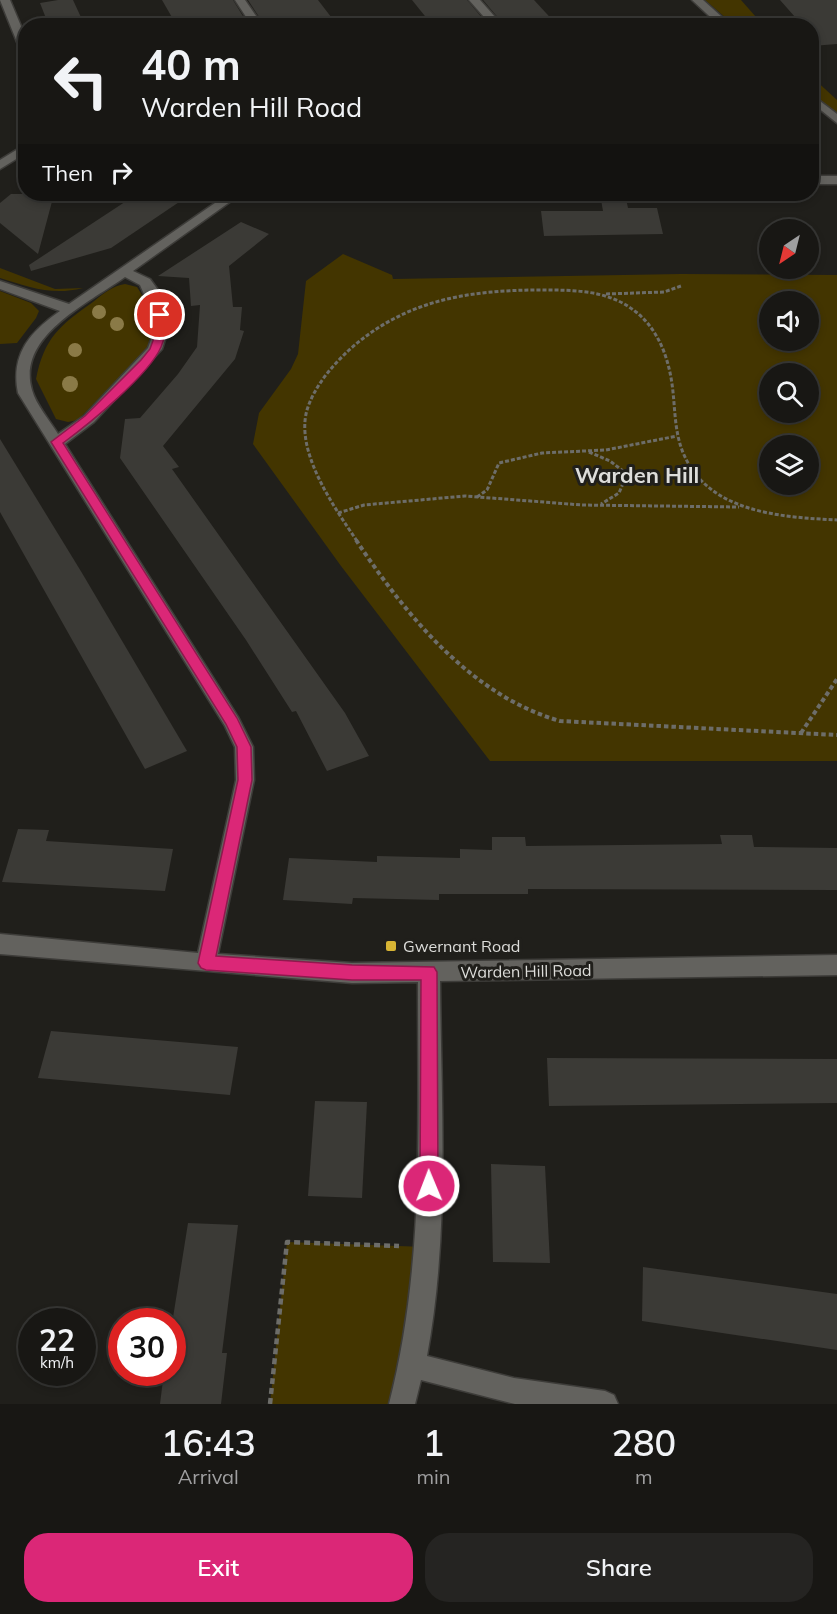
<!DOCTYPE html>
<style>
:root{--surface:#181714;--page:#252422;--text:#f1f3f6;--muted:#9f9fa0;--line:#363634;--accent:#db2777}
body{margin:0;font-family:Mulish,sans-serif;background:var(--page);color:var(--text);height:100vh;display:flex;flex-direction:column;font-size:22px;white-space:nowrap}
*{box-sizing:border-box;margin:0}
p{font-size:20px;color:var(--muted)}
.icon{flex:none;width:33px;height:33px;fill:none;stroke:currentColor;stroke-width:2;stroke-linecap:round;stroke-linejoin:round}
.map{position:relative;height:1404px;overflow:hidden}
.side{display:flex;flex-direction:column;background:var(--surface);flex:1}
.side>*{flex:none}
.hud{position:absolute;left:18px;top:18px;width:801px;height:183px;border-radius:24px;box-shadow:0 3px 9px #0003,0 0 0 2px var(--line);background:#181714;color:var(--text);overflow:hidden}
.needle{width:39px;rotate:215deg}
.controls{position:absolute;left:759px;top:219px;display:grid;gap:12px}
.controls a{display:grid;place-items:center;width:60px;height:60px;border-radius:50%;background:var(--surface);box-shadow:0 3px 9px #0003,0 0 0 2px var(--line);font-size:30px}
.speed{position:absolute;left:18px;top:1308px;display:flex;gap:12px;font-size:30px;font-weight:700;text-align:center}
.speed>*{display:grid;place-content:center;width:78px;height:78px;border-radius:50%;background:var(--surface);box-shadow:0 3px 9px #0003,0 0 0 2px var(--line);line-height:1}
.speed small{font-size:15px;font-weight:400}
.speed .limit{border:9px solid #d22;background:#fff;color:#111}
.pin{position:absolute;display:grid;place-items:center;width:51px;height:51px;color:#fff;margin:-26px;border:3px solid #fff;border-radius:50%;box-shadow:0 2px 6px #0007}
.me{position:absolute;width:66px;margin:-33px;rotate:359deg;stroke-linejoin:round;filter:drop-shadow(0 0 4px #0008)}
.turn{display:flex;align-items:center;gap:21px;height:126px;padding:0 24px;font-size:27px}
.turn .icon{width:78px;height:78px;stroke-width:2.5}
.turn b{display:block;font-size:42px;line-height:51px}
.then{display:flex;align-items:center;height:57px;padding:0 24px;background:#0003;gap:12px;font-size:22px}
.eta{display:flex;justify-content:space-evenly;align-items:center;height:102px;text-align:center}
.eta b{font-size:36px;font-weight:600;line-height:42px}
.cta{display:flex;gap:12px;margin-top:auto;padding:12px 24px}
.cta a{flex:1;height:69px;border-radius:24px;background:var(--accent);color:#fff;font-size:24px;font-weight:600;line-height:69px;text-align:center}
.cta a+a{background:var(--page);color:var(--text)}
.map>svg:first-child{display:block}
.green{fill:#433500;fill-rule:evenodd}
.building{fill:#3b3a36}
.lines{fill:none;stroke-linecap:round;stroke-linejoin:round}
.minor-casing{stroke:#3d3c39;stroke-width:3}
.path-far3{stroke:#6d6d69;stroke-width:2;stroke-dasharray:3 2;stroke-linecap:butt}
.path-far2{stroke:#6d6d69;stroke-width:3;stroke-dasharray:4 2;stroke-linecap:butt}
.path-far1{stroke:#6d6d69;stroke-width:4;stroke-dasharray:4.5 3;stroke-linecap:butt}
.path{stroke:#6d6d69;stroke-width:4.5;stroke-dasharray:6 4;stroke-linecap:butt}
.minor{fill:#63625e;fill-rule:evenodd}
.tree{fill:#8a7a47}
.route{fill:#db2777;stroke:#8e194d;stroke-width:1.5}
.poi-dot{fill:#d7b434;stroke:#201f1b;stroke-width:2}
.labels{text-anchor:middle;stroke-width:6;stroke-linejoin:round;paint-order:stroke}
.poi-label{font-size:16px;fill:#ddddda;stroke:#201f1b;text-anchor:start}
.street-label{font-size:16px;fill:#ddddda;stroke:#201f1b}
.district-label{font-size:22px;font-weight:bold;fill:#ddddda;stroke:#201f1b}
</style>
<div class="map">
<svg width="837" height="1404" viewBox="0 0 837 1404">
<rect width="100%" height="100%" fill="#201f1b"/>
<g class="green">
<polygon points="705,0 741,0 763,25 734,25"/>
<polygon points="812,77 837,100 837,115 812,94"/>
<path d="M 343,254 L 392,275 L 393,279 L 681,274 L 837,275 L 837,761 L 490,761 L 341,566 L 253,444 L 259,413 L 291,369 L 298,354 L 306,281 ZM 770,302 L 808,302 L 808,340 L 770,340 ZM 770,374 L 808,374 L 808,412 L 770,412 ZM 770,446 L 808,446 L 808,484 L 770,484 Z"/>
<path d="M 0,268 L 55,289 L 83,288 C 52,296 29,287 0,278 Z"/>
<path d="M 125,284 L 137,287 L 147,303 L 143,306 L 153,329 L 147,349 L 78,420 L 68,422 L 56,419 L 36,379 C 44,338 60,325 93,302 C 103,294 112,286 125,284 Z"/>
<polygon points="0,291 31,303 39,311 36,318 17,343 0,344"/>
<polygon points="287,1242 426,1247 402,1404 270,1404"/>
</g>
<g class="building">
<polygon points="58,0 73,0 85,26 49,26 40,3"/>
<polygon points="162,0 233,0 249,26 177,26"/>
<polygon points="248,0 318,0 338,26 265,26"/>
<polygon points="412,0 467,0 489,26 433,26"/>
<polygon points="483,0 534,0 558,26 505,26"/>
<polygon points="780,0 837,0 837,44 812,46 812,26 803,26"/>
<polygon points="11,194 54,194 38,254 0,223 0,203"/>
<polygon points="137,194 191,194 111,248 31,271 29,265"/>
<polygon points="600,194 625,194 628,208 657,208 663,234 544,236 541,211 603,211"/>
<polygon points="241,222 269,234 229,266 233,307 242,307 240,330 244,331 235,359 163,446 179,467 172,469 345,713 369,756 327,771 296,711 292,712 246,640 120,458 125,419 140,418 178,374 197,347 200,305 191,306 189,278 158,276"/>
<polygon points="0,439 82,573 187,751 145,769 0,512"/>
<polygon points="18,829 49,830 46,841 173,849 165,891 2,882"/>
<polygon points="720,835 752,835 754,847 837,848 837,890 528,889 528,894 439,894 439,900 353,898 352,904 283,900 289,858 377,862 377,856 460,858 460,849 492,850 492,837 525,837 526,846 722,844"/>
<polygon points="51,1031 238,1047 230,1095 38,1078"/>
<polygon points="547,1058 837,1059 837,1103 549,1106"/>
<polygon points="315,1101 367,1102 362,1198 308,1196"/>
<polygon points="491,1164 545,1166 550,1263 493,1262"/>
<polygon points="188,1223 238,1225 222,1353 227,1353 221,1404 160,1404 164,1372 172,1372 172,1324"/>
<polygon points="643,1267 837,1294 837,1350 642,1321"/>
</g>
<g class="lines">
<g class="minor-casing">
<g id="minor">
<polygon points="0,0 10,0 26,38 26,55 21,52"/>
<polygon points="235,0 245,0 263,26 252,26"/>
<polygon points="469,0 480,0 503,26 492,26"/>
<polygon points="692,0 703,0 732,26 720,26"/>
<polygon points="812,95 837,114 837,123 812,103"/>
<polygon points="26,144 26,153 0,169 0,160"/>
<rect x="812" y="176" width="25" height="8"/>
<path d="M 228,194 L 241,194 L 133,271 L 150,279 L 158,290 L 167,315 L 168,331 L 162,349 L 94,422 L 65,444 L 238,717 L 253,747 L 254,780 L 218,954 L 352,963 L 837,955 L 837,975 L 440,981 C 441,1106 450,1232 427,1356 L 514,1378 L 605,1391 L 614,1395 L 618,1404 L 515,1404 L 421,1380 L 415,1404 L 389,1404 C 425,1264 418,1125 418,982 L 352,983 L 0,954 L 0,934 L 198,953 L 236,780 L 235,747 L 225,726 L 18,393 C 10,354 31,331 60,311 L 0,289 L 0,281 L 69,304 ZM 125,277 L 140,285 L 153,315 L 154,331 L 148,348 L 84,416 L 58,434 C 50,421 36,405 32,390 C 16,336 89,303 125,277 Z"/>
</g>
</g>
<polyline class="path-far3" points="256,198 452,194"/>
<g class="path-far2">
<polyline points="606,294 664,292 681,286"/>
<polyline points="589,452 610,461 627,474 619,493 601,504"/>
<polyline points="477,497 487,490 499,463 542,453 606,450 677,436"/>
<polyline points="338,513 364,505 465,496 582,505 739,507"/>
<path d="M 357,541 C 334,507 295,452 307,410 C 314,387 331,367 348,351 C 404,300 468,290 541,290 C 575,290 609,290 636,312 C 660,331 670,362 673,392 C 675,411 675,431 682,450 C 706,513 780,517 837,520"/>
</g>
<g class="path-far1">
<path d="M 356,540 C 406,615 470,695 560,721 L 837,735"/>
<polyline points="801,733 837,679"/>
</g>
<polyline class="path" points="270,1404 287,1242 399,1246"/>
<use href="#minor" class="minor"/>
</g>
<g class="tree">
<circle cx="99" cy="312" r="7"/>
<circle cx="117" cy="324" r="7"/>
<circle cx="75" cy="350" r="7"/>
<circle cx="70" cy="384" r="8"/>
</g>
<path class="route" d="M 156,313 L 165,315 C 166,327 166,336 161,347 C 149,375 89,424 63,443 L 237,718 L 251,747 L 252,780 L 216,956 L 352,965 L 434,967 L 437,972 L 438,1186 L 435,1192 L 429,1195 L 423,1192 L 420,1186 L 421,980 L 352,980 L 206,970 L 201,968 L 198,963 L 238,780 L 237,747 L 226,724 L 51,442 L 85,416 L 141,360 L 150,349 L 156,332 Z"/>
<rect class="poi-dot" x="385" y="940" width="12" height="12" rx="3"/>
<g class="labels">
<g class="poi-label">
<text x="403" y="952">Gwernant Road</text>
</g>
<g class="street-label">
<text transform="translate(526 971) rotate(-1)" y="6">Warden Hill Road</text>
</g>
<g class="district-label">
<text x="637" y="483">Warden Hill</text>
</g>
</g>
</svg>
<div class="controls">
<a><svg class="needle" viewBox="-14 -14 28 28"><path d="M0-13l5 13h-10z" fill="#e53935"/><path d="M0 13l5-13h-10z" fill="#9f9fa0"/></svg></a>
<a><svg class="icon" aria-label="sound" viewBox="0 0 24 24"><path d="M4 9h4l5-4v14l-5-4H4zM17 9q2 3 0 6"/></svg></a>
<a><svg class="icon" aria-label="search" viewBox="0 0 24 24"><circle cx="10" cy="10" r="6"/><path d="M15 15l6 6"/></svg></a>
<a><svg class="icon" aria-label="layers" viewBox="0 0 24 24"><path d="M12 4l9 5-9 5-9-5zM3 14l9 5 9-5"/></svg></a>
</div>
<div class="speed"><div>22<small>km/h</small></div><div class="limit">30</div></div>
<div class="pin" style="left:160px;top:315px;background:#d93025"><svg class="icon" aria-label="arrive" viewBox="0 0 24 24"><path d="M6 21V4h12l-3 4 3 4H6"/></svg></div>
<svg class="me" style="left:429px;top:1186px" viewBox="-20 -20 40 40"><circle r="17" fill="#db2777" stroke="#fff" stroke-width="3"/><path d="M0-11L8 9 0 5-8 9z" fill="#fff"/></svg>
<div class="hud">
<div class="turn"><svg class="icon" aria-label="left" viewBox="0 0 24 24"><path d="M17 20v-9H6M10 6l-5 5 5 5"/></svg><div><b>40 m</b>Warden Hill Road</div></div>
<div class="then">Then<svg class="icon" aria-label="right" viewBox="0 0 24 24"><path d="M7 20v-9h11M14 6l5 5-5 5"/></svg></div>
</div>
</div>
<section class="side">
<div class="eta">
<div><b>16:43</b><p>Arrival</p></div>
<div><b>1</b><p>min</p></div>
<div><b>280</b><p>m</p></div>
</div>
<div class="cta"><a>Exit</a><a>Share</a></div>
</section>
